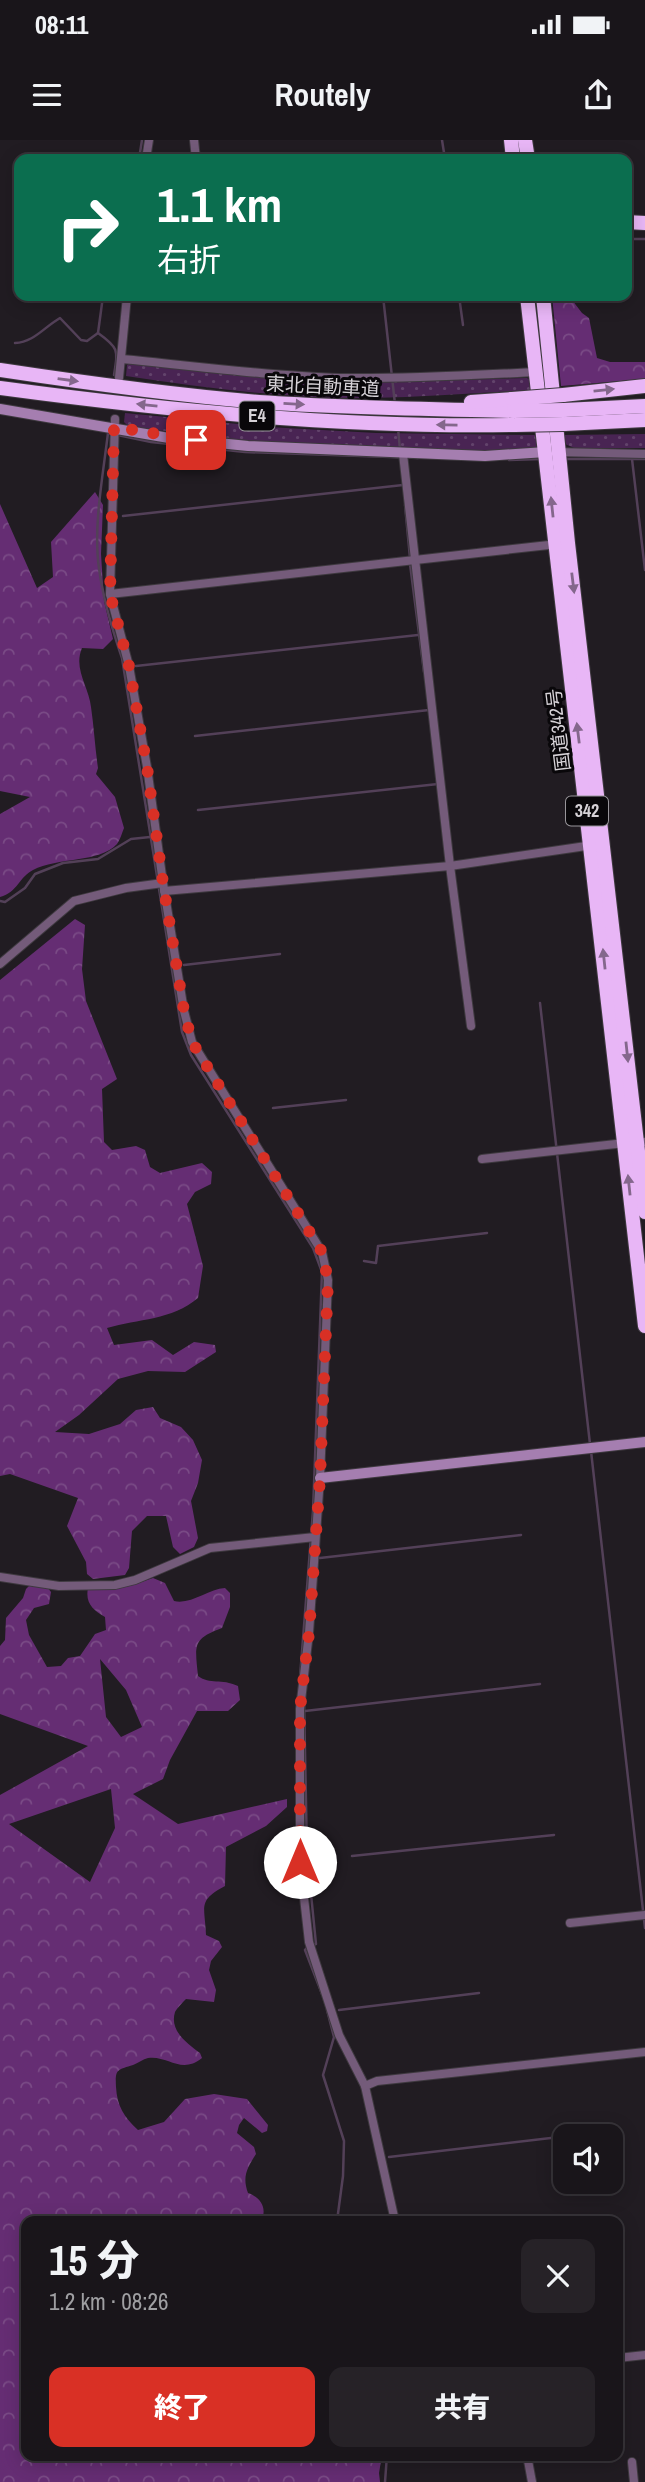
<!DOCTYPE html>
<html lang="ja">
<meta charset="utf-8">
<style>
:root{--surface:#19151a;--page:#262227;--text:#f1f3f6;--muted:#9f9fa2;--line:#373439;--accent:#d93025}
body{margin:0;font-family:"Archivo Narrow","Noto Sans JP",sans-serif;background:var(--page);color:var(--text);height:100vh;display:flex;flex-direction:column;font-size:26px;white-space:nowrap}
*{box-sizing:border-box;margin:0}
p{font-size:23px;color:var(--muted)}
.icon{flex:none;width:38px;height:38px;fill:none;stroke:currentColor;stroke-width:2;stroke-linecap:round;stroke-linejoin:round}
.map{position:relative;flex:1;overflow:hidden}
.drawer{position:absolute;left:21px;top:2076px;width:602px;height:245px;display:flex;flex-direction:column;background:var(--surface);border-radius:14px;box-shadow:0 4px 18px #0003,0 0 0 2px var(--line)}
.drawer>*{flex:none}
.banner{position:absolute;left:14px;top:14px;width:618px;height:147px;border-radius:14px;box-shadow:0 4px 18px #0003,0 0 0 2px var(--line);background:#0b6e4f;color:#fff;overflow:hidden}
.buttons{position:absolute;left:553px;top:1984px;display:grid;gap:14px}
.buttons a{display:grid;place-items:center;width:70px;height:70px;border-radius:14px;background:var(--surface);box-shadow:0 4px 18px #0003,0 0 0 2px var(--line);font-size:35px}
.pin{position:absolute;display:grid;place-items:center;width:60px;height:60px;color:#fff;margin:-30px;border-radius:14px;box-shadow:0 4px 10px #0006}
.me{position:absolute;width:77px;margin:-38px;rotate:0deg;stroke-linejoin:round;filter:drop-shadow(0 0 5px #0008)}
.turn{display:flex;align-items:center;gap:24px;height:147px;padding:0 28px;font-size:32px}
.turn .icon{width:91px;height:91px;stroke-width:2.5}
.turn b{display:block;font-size:49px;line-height:60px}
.round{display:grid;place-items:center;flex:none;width:74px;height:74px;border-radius:14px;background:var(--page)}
.head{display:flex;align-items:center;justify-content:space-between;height:119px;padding:0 28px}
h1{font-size:42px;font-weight:800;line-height:52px}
.button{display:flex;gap:14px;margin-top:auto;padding:14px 28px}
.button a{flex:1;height:80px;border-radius:14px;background:var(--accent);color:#fff;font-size:28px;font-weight:800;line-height:80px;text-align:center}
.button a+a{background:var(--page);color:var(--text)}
.status{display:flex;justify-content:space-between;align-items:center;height:49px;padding:0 35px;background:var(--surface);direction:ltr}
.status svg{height:19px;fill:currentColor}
header{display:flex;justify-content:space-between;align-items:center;height:91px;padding:0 28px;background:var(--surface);font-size:32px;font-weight:800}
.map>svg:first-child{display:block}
.grass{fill:url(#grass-dots)}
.forest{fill:url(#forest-crowns);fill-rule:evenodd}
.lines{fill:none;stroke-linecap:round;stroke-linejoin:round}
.stream{stroke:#534058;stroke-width:2.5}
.street-casing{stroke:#3e393f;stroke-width:10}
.secondary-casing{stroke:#3e393f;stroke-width:12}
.highway-casing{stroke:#3e393f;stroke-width:16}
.street{stroke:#745b7a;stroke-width:8}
.secondary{stroke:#a57eb0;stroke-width:10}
.highway{stroke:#e8b6f6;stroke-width:14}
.highway-bridge-casing{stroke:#3e393f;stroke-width:16;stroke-linecap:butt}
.highway-bridge{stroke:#e8b6f6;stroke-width:14}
.oneway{fill:#84678c}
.route{stroke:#d93025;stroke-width:12;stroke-dasharray:0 21.6}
.labels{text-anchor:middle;stroke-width:6;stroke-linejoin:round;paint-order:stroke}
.shield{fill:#09070a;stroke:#98959a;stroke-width:2}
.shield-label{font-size:18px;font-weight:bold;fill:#d6d2d7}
.street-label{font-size:19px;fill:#d6d2d7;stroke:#09070a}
</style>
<div class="status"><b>08:11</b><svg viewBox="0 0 49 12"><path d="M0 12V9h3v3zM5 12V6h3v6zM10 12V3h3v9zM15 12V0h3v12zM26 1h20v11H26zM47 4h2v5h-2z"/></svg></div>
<header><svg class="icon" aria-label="menu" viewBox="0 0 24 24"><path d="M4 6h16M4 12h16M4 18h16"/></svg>Routely<svg class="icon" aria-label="share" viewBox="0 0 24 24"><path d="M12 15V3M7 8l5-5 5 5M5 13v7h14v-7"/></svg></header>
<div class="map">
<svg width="645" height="2342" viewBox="0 0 645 2342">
<defs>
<pattern id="grass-dots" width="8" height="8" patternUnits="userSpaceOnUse" patternTransform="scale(1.75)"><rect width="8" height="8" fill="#492453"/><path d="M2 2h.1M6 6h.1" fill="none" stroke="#62436b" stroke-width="1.8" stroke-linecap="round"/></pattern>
<pattern id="forest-crowns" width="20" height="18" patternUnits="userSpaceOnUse" patternTransform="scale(1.75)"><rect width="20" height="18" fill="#652d73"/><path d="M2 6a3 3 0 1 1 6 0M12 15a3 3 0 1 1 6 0" fill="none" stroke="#7a4b86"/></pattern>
</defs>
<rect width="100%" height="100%" fill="#211c22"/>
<g class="grass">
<path d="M 130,223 L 348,243 L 527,238 L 530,240 L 531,250 C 478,253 424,257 371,258 C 289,259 207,248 126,236 L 127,225 Z"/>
<polygon points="125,273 268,287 376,293 536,295 537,308 473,312 246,302 128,286 124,282"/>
<polygon points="645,294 645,308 574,308 565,304 564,295"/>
</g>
<g class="forest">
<polygon points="552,156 569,156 582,173 589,178 597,218 610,222 645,222 645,239 561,246"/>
<path d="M 95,352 L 103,365 L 101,414 L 104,461 L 113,499 L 103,509 L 82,508 C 73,529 89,547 91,567 C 94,587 95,608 98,628 L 96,634 L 115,657 L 124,688 C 122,693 120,700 117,704 C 100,723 57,717 33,730 C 19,737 18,752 0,757 L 0,674 L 30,657 L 0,651 L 0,364 L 37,448 L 53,437 L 51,402 Z"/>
<path d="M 75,779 L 85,785 L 82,829 L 86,861 L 117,939 L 102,949 L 104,1002 L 112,1010 L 136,1006 L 145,1010 L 150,1027 L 160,1033 L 202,1023 L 212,1032 L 211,1044 L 195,1052 L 187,1064 L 203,1126 L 198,1158 C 172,1180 138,1179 107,1188 L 114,1205 L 152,1200 L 173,1215 L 194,1202 L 215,1205 L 216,1212 L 185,1232 L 148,1231 L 118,1239 L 79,1275 L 55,1292 L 89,1294 L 120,1284 L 136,1270 L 153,1267 L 160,1278 L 181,1287 L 193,1300 L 202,1320 L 198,1343 L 191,1361 L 198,1398 L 194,1407 L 180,1414 L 173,1407 L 166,1376 L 147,1376 L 132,1391 L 129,1428 L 125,1435 L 93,1439 L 87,1434 L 86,1422 L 67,1386 L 78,1358 L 10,1334 L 0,1336 L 0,840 Z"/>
<path d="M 153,1438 L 165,1443 L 174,1461 C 191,1465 208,1449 225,1448 L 230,1453 L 230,1467 L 222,1488 C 192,1499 195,1505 198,1536 C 210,1545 221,1538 238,1546 L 240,1560 L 228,1571 L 197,1571 L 170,1620 L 163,1639 L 133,1654 L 178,1684 L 287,1659 L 287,1667 L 266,1686 L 226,1707 L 225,1746 C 197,1761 205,1766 206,1795 L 219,1801 L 222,1807 L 211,1821 L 209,1830 L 216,1850 L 214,1862 L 186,1859 C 183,1862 177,1868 175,1872 C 169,1891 188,1904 200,1913 L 202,1918 C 181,1935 168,1915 148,1918 C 143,1919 138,1923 133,1925 C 117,1930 115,1929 116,1947 C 117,1966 124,1977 138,1990 L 164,1982 L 185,1959 L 214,1954 L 247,1959 L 268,1985 L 267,1991 L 262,1993 L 244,1978 L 239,1985 L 237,1993 L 254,2007 L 256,2014 C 247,2028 242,2037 248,2053 C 260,2057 268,2068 261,2081 L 26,2081 L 26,2315 L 382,2315 L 379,2333 L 380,2342 L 0,2342 L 0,1655 L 88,1606 L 0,1574 L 0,1506 L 5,1500 L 6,1478 L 23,1458 L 26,1449 L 30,1445 L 47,1447 L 51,1452 L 49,1464 L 34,1468 L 26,1480 L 29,1495 L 47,1527 L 61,1526 L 68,1518 L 80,1516 L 95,1494 L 106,1490 L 105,1477 C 93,1470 85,1463 88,1448 C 112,1450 131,1446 153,1438 ZM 100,1519 L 126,1550 L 142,1587 L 121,1597 L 106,1577 ZM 111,1649 L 115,1688 L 90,1742 L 9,1684 Z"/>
</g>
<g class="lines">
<g class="stream">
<polyline points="442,0 445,19"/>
<polyline points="139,19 142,0"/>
<polyline points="626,99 645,99"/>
<path d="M 103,156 L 98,193 C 119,208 118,210 114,235"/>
<polyline points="383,156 395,264"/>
<polyline points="459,156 463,185"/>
<path d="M 15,203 C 34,202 43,188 60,178 L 81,200 L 87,201 L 98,193"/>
<polyline points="398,288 400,310"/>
<polyline points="565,319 645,319"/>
<polyline points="632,319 645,430"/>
<polyline points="509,320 541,319"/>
<polyline points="405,365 410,418"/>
<polyline points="123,376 403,345"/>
<polyline points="410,424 424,532"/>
<polyline points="136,526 418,495"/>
<polyline points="195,596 429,570"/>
<polyline points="198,670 438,644"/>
<polyline points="0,761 5,762 25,748 35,734 63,723 98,719 131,699 150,697"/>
<polyline points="184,825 280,814"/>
<polyline points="540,863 590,1304"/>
<polyline points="273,968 346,960"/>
<polyline points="364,1121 376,1123 378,1106 487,1093"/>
<polyline points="591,1311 645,1788"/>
<polyline points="320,1418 521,1395"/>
<path d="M 299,1550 L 313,1371 L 322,1132 L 313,1108 L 191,915 L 182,892 L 122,518 C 112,489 103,459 99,428 C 93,387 103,335 108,293 L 151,302 L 245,312 L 418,318"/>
<polyline points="304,1559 307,1714 316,1804 313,1805"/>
<polyline points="305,1571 540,1544"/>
<polyline points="352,1716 554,1695"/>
<polyline points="307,1808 305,1810 322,1854"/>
<polyline points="327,1870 334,1897 323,1935 344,2001 343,2036 337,2081"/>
<polyline points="339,1870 479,1853"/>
<polyline points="389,2017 585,1994"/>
<polyline points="385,2342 387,2315"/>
</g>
<g class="street-casing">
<g id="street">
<polyline points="194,0 196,19"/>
<polyline points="146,19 149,0"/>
<path d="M 122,219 C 195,226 268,236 340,238 C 407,239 472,235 538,232"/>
<polyline points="119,238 127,156"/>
<polyline points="115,279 110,454 129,526 147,627 163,743 184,871 192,902 322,1112 328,1140 320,1338 309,1493 300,1569 300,1722 309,1802 339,1895 365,1946 395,2081"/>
<polyline points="556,312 645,314"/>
<polyline points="403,314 450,726 471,886"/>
<polyline points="110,454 558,404"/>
<polyline points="164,751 450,726 593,705"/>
<polyline points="0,824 74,761 126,748 163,743"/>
<polyline points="482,1019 625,1003 645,1002"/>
<polyline points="0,1437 59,1446 115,1445 135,1440 210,1408 315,1397"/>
<polyline points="570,1783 645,1775"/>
<polyline points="365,1946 377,1941 645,1912"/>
<polyline points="618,2218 645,2215"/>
<polyline points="527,2315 532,2342"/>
<polyline points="632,2322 634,2342"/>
</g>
</g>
<g class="secondary-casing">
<g id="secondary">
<polyline points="0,269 169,298 248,306 485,316 546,312"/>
<polyline points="320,1338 645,1302"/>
</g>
</g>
<g class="highway-casing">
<g id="highway">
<polyline points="511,0 513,19"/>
<polyline points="525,0 528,19"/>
<polyline points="626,82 645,83"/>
<polyline points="527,156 645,1186"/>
<polyline points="543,156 568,403 645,1072"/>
<path d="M 0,230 C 86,243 172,255 259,262 C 344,268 429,269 514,271"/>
<path d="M 0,248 C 171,271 342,288 515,285"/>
<polyline points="563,255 645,246"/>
<polyline points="471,262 512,259"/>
<polyline points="564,270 645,266"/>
<polyline points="564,284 645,280"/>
</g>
</g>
<use href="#street" class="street"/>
<use href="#secondary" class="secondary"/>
<use href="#highway" class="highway"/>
<g class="highway-bridge-casing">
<g id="highway-bridge">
<polyline points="512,259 563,255"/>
<polyline points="514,271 564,270"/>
<polyline points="515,285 564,284"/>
</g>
</g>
<use href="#highway-bridge" class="highway-bridge"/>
</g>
<defs><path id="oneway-solid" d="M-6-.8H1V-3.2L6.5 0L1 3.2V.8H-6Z" transform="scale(1.75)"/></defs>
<g class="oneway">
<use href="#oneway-solid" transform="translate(68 240) rotate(8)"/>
<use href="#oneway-solid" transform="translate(604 250) rotate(-6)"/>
<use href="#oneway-solid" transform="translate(294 264) rotate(3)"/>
<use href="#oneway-solid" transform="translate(147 265) rotate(-174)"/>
<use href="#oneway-solid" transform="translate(447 285) rotate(-179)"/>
<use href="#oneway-solid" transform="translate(552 367) rotate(-96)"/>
<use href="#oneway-solid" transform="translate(573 443) rotate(83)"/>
<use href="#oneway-solid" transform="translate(578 593) rotate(-97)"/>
<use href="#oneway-solid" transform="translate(604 819) rotate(-96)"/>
<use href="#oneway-solid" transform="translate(627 912) rotate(84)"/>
<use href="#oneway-solid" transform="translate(629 1045) rotate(-96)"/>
</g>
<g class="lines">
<polyline class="route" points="196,300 114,287 110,454 129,526 147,627 163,743 184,871 192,902 322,1112 328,1140 320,1338 309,1493 300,1569 300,1722"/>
</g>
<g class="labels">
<g class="shield">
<rect x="239.5" y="261.5" width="35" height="29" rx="5"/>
<rect x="566" y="656.5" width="42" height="29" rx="5"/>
</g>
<g class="shield-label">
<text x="257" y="282">E4</text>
<text x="587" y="677">342</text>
</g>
<g class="street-label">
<text transform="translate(323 246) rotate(3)" y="7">東北自動車道</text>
<text transform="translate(558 590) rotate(-97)" y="7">国道342号</text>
</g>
</g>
</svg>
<div class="buttons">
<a><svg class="icon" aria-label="sound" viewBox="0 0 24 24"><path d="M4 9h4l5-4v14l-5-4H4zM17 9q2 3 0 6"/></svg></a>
</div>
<div class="pin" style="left:196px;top:300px;background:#d93025"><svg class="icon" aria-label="arrive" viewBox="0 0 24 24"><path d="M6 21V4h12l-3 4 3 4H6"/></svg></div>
<svg class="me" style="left:300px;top:1722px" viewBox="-20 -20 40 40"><circle r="19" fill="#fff"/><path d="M0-13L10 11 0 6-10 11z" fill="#d93025"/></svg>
<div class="banner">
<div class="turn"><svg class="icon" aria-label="right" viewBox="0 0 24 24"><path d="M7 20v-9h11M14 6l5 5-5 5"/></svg><div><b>1.1 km</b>右折</div></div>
</div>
<section class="drawer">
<div class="head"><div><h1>15 分</h1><p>1.2 km · 08:26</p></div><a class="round"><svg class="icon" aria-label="close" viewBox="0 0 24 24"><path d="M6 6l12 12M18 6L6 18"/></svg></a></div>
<div class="button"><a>終了</a><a>共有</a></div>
</section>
</div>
